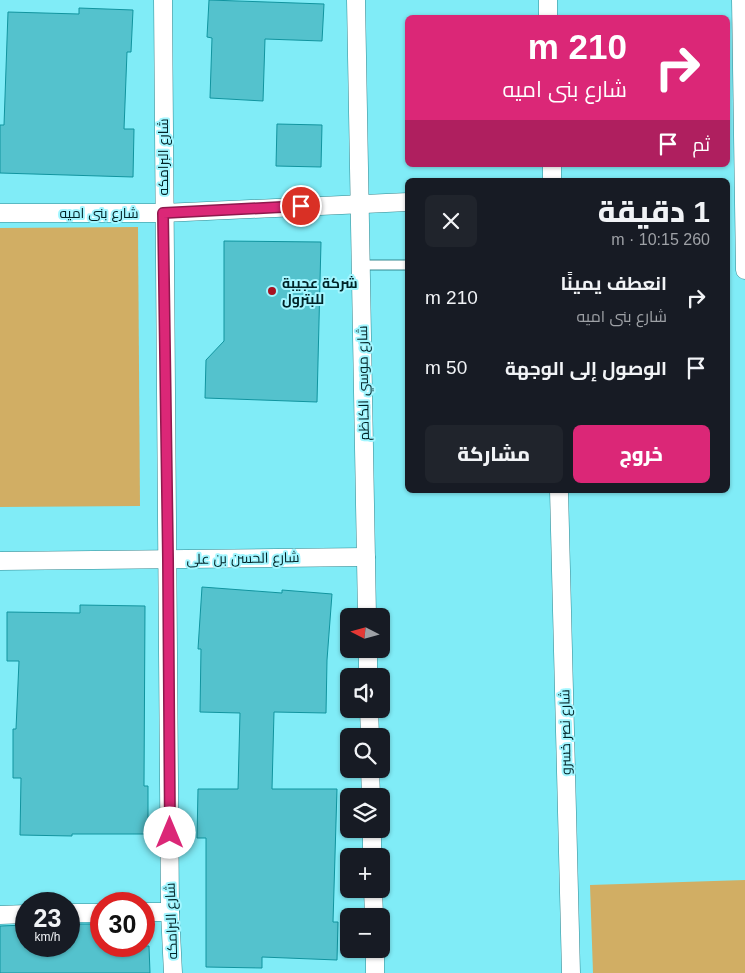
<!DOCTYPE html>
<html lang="ar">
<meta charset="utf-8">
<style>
:root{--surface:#171b24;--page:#20242c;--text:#f1f3f6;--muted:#9ea1a6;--accent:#db2777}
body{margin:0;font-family:Arial,Cairo,sans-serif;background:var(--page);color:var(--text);direction:rtl;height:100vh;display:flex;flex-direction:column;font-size:19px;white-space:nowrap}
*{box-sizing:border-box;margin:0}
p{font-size:16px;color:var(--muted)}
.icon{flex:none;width:28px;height:28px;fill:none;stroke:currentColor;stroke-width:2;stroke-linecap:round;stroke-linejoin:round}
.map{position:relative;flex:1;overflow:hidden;direction:ltr}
.panel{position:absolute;left:405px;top:178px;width:325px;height:315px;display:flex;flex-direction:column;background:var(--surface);border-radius:8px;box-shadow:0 1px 4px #0004;direction:rtl}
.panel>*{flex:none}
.top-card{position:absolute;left:405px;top:15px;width:325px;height:152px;border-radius:8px;box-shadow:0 1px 4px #0004;direction:rtl;background:#db2777;color:#fff;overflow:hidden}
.needle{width:32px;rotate:276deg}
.buttons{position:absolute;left:340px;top:608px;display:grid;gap:10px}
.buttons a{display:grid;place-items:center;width:50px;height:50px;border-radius:8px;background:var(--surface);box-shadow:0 1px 4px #0004;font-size:25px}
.speed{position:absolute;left:15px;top:892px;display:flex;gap:10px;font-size:25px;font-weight:700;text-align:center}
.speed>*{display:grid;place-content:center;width:65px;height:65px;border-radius:50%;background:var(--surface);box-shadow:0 1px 4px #0004;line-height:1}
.speed small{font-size:12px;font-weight:400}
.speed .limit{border:8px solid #d22;background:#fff;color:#111}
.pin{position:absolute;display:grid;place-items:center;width:42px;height:42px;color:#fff;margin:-21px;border:2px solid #fff;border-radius:50%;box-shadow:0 1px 5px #0007}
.me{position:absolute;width:55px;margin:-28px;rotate:0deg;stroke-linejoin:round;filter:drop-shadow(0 0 4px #0008)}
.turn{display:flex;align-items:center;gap:18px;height:105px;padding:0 20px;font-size:22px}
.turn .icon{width:65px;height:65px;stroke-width:2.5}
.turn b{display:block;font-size:35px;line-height:42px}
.then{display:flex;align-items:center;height:48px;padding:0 20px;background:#0003;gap:10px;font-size:19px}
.round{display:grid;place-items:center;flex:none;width:52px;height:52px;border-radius:8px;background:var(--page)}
.headline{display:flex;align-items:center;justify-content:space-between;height:85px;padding:0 20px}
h1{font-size:30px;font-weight:800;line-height:38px}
.cta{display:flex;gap:10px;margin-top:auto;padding:10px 20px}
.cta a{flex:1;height:58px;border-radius:8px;background:var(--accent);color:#fff;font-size:20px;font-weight:800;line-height:58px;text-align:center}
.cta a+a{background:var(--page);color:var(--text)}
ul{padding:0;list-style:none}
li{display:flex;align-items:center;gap:15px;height:70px;padding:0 20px}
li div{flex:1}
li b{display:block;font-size:19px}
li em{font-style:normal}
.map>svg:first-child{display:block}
.green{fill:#d1ae64}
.building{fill:#54c2cd;stroke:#11949f}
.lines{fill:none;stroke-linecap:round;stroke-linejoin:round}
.service-casing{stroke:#338890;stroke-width:11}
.minor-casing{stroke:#338890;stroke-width:19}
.service{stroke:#fff;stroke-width:9}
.minor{stroke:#fff;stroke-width:18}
.route-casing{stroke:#8e194d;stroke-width:12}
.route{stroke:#db2777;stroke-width:9}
.poi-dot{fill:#a81221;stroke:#a3f6ff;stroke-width:2}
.labels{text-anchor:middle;stroke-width:4;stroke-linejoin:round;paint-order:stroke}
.street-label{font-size:14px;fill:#002327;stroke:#a3f6ff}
.poi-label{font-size:14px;font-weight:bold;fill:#002327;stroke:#a3f6ff;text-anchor:start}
</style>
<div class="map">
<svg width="745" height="973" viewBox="0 0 745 973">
<rect width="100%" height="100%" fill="#80ecf7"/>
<g class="green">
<polygon points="138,227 140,506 0,507 0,228"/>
<polygon points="745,880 745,973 593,973 590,885"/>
</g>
<g class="building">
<polygon points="209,0 324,4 322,41 265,39 263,101 210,98 212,38 207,37"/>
<polygon points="79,8 133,10 131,52 127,52 124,129 134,129 133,177 0,173 0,125 4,125 8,12 79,14"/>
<polygon points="277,124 322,125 321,167 276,166"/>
<polygon points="224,241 321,242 317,402 205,398 206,360 224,341"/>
<polygon points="202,587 282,593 282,590 332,594 327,660 326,713 274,712 272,789 337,789 333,922 338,922 337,960 262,957 262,968 206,967 206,838 197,838 198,789 238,789 240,713 200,712 201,649 198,649"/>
<polygon points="80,605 145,606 144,786 148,786 148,834 72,834 72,836 20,835 21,778 13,778 13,729 16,729 19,661 7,661 7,612 80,613"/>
<polygon points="69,924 101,924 101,946 149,946 150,973 0,973 0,926 26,925 26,946 69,946"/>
</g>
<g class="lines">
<g class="service-casing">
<polyline id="service" points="362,265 408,265"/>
</g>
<g class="minor-casing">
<g id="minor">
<polyline points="163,0 170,912 173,973"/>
<polyline points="356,0 367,616"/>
<polyline points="548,0 548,18"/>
<polyline points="741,0 745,270"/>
<polyline points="552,165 552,180"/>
<polyline points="0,213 163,213 408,202"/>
<polyline points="559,490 571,973"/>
<polyline points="0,561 366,557"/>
<polyline points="368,649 368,676"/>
<polyline points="369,709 370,736"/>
<polyline points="370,769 371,796"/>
<polyline points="372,829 372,856"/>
<polyline points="373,889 374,916"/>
<polyline points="144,912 170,912"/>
<polyline points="69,913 101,913"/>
<polyline points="0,915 26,914"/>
<polyline points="375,949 375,973"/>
</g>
</g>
<use href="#service" class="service"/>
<use href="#minor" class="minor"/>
</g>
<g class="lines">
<g class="route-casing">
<polyline id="route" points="170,833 168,559 163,213 301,206"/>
</g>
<use href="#route" class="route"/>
</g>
<circle class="poi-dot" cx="272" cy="291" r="5"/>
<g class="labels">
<g class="street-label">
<text transform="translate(163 157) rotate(-90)" y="5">شارع البرامكه</text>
<text x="99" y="218">شارع بنى اميه</text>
<text transform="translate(363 383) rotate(-91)" y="5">شارع موسي الكاظم</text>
<text transform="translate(243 558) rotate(-1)" y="5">شارع الحسن بن على</text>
<text transform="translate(565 732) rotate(-91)" y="5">شارع نصر خسرو</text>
<text transform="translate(171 921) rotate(-92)" y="5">شارع البرامكه</text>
</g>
<g class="poi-label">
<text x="282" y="288">شركة عجيبة<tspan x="282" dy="16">للبترول</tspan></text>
</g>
</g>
</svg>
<div class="buttons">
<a><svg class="needle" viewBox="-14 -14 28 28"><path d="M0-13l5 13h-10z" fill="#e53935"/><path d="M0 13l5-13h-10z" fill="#9ea1a6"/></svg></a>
<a><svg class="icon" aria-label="sound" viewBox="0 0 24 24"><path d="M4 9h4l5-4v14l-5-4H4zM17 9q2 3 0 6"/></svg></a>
<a><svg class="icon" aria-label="search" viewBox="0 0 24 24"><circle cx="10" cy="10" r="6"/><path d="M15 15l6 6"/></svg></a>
<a><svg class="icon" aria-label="layers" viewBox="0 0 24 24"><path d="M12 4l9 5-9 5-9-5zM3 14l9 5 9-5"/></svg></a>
<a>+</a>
<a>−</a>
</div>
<div class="speed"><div>23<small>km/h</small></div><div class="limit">30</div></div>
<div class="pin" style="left:301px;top:206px;background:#d93025"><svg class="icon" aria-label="arrive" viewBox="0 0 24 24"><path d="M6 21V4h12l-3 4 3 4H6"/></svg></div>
<svg class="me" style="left:170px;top:833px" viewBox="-20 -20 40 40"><circle r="19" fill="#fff"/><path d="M0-13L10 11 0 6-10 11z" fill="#db2777"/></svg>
<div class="top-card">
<div class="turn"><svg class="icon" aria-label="right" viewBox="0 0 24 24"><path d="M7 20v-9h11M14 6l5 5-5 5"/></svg><div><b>210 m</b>شارع بنى اميه</div></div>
<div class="then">ثم<svg class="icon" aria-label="arrive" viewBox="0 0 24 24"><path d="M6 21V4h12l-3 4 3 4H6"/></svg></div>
</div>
<section class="panel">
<div class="headline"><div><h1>1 دقيقة</h1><p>260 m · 10:15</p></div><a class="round"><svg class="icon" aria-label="close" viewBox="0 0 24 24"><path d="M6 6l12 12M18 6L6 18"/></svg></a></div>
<ul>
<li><svg class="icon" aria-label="right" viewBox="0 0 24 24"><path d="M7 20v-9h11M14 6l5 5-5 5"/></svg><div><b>انعطف يمينًا</b><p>شارع بنى اميه</p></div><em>210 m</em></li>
<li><svg class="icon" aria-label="arrive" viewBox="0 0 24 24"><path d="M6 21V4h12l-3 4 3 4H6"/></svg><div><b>الوصول إلى الوجهة</b></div><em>50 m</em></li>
</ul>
<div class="cta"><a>خروج</a><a>مشاركة</a></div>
</section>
</div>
